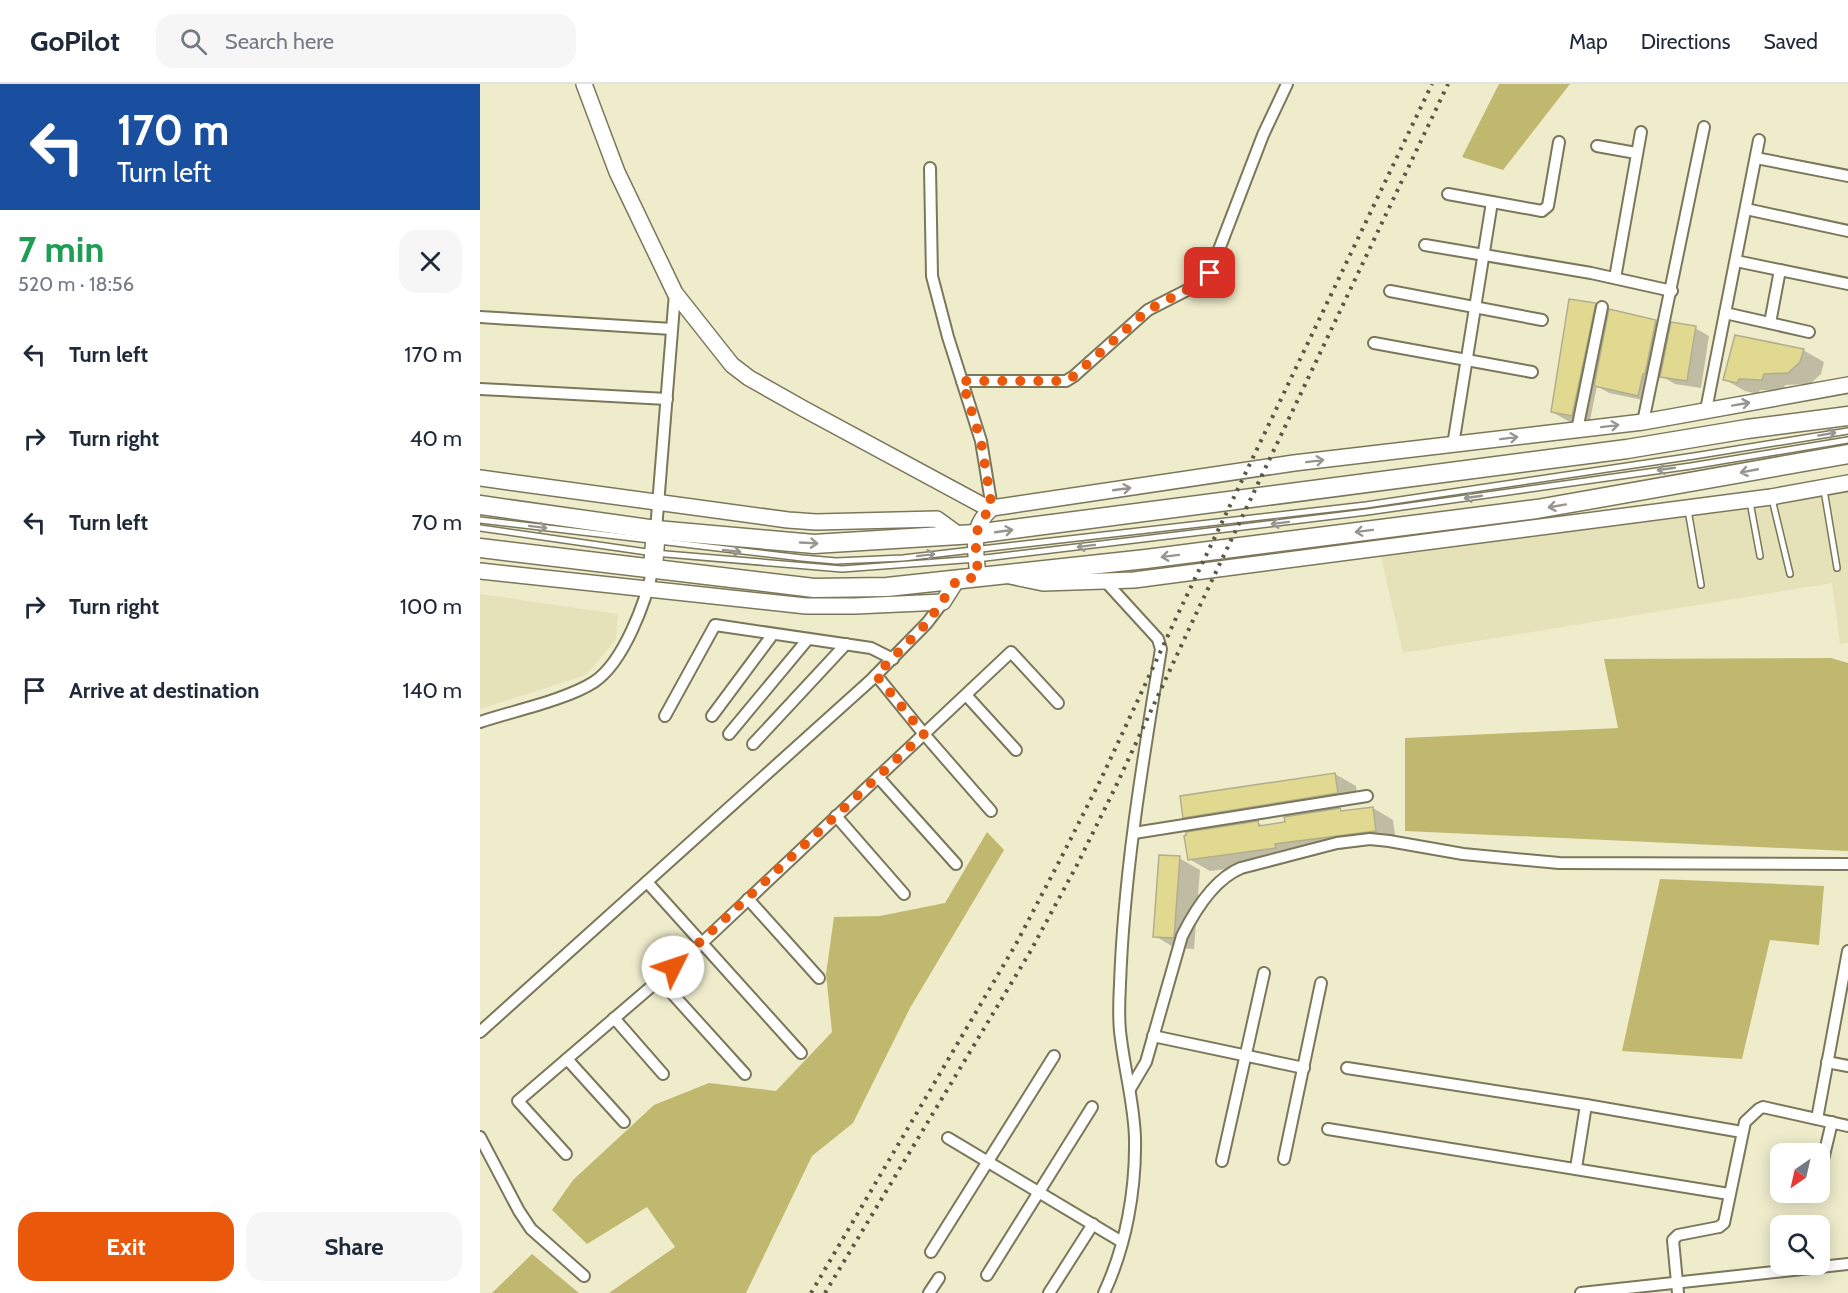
<!DOCTYPE html>
<meta charset="utf-8">
<style>
:root{--surface:#fff;--page:#f6f6f7;--text:#1f2937;--muted:#747a83;--line:#e0e1e3;--accent:#ea580c}
body{margin:0;font-family:Cabin,sans-serif;background:var(--page);color:var(--text);height:100vh;display:flex;flex-direction:column;font-size:22px;white-space:nowrap}
*{box-sizing:border-box;margin:0}
p{font-size:20px;color:var(--muted)}
.icon{flex:none;width:33px;height:33px;fill:none;stroke:currentColor;stroke-width:2;stroke-linecap:round;stroke-linejoin:round}
.map{position:relative;flex:1;overflow:hidden}
.side{display:flex;flex-direction:column;background:var(--surface);width:480px}
.side>*{flex:none}
.hud{background:#1a4fa0;color:#fff;overflow:hidden}
.needle{width:39px;rotate:214deg}
.tools{position:absolute;left:1290px;top:1059px;display:grid;gap:12px}
.tools a{display:grid;place-items:center;width:60px;height:60px;border-radius:12px;background:var(--surface);box-shadow:0 3px 15px #0003;font-size:30px}
.pin{position:absolute;display:grid;place-items:center;width:51px;height:51px;color:#fff;margin:-26px;border-radius:12px;box-shadow:0 3px 9px #0006}
.me{position:absolute;width:66px;margin:-33px;rotate:49deg;stroke-linejoin:round;filter:drop-shadow(0 0 4px #0008)}
.turn{display:flex;align-items:center;gap:21px;height:126px;padding:0 18px;font-size:27px}
.turn .icon{width:78px;height:78px;stroke-width:2.5}
.turn b{display:block;font-size:42px;line-height:51px}
.round{display:grid;place-items:center;flex:none;width:63px;height:63px;border-radius:18px;background:var(--page)}
.headline{display:flex;align-items:center;justify-content:space-between;height:102px;padding:0 18px}
h1{font-size:36px;font-weight:700;line-height:45px;color:#1e9e55}
.primary-button{display:flex;gap:12px;margin-top:auto;padding:12px 18px}
.primary-button a{flex:1;height:69px;border-radius:18px;background:var(--accent);color:#fff;font-size:24px;font-weight:700;line-height:69px;text-align:center}
.primary-button a+a{background:var(--page);color:var(--text)}
ul{padding:0;list-style:none}
li{display:flex;align-items:center;gap:18px;height:84px;padding:0 18px}
li div{flex:1}
li b{display:block;font-size:22px}
li em{font-style:normal}
header{display:flex;align-items:center;gap:36px;box-sizing:border-box;height:84px;padding:0 30px;background:var(--surface);border-bottom:2px solid var(--line)}
header strong{font-size:28px}
nav{display:flex;gap:33px;margin-inline-start:auto;font-size:21px}
.search{width:420px;height:54px;background:var(--page);display:flex;align-items:center;gap:15px;box-sizing:border-box;padding:0 21px;border-radius:18px;color:var(--muted);font-size:22px}
main{display:flex;flex:1;min-height:0}
.map>svg:first-child{display:block}
.built{fill:#e5e1b9}
.forest{fill:#c0b86f}
.shadow{fill:#0003;fill-rule:evenodd}
.building{fill:#e1d98f;stroke:#b1ae8f;stroke-width:1.5}
.lines{fill:none;stroke-linecap:round;stroke-linejoin:round}
.lane-casing{stroke:#7a775a;stroke-width:8}
.street-casing{stroke:#7a775a;stroke-width:14}
.secondary-casing{stroke:#7a775a;stroke-width:18}
.primary-casing{stroke:#7a775a;stroke-width:21}
.lane{stroke:#fff;stroke-width:5}
.street{stroke:#fff;stroke-width:10}
.secondary{stroke:#fff;stroke-width:15}
.primary{stroke:#fff;stroke-width:18}
.rail{stroke:#595846;stroke-width:4;stroke-dasharray:3 6;stroke-linecap:butt}
.oneway{stroke:#969590}
.route{stroke:#ea580c;stroke-width:10;stroke-dasharray:0 18}
</style>
<header>
<strong>GoPilot</strong>
<div class="search"><svg class="icon" aria-label="search" viewBox="0 0 24 24"><circle cx="10" cy="10" r="6"/><path d="M15 15l6 6"/></svg>Search here</div>
<nav><a>Map</a><a>Directions</a><a>Saved</a></nav>
</header>
<main>
<section class="side">
<div class="hud">
<div class="turn"><svg class="icon" aria-label="left" viewBox="0 0 24 24"><path d="M17 20v-9H6M10 6l-5 5 5 5"/></svg><div><b>170 m</b>Turn left</div></div>
</div>
<div class="headline"><div><h1>7 min</h1><p>520 m · 18:56</p></div><a class="round"><svg class="icon" aria-label="close" viewBox="0 0 24 24"><path d="M6 6l12 12M18 6L6 18"/></svg></a></div>
<ul>
<li><svg class="icon" aria-label="left" viewBox="0 0 24 24"><path d="M17 20v-9H6M10 6l-5 5 5 5"/></svg><div><b>Turn left</b></div><em>170 m</em></li>
<li><svg class="icon" aria-label="right" viewBox="0 0 24 24"><path d="M7 20v-9h11M14 6l5 5-5 5"/></svg><div><b>Turn right</b></div><em>40 m</em></li>
<li><svg class="icon" aria-label="left" viewBox="0 0 24 24"><path d="M17 20v-9H6M10 6l-5 5 5 5"/></svg><div><b>Turn left</b></div><em>70 m</em></li>
<li><svg class="icon" aria-label="right" viewBox="0 0 24 24"><path d="M7 20v-9h11M14 6l5 5-5 5"/></svg><div><b>Turn right</b></div><em>100 m</em></li>
<li><svg class="icon" aria-label="arrive" viewBox="0 0 24 24"><path d="M6 21V4h12l-3 4 3 4H6"/></svg><div><b>Arrive at destination</b></div><em>140 m</em></li>
</ul>
<div class="primary-button"><a>Exit</a><a>Share</a></div>
</section>
<div class="map">
<svg width="1368" height="1209" viewBox="0 0 1368 1209">
<rect width="100%" height="100%" fill="#efeccc"/>
<g class="built">
<polygon points="1368,408 1368,559 1360,560 1352,499 923,569 901,473"/>
<polygon points="0,510 138,530 136,555 106,591 0,625"/>
</g>
<g class="forest">
<polygon points="1019,0 1090,0 1023,86 982,73"/>
<polygon points="1351,574 1368,579 1368,767 925,747 925,654 1138,644 1124,575"/>
<polygon points="507,748 524,766 430,924 373,1039 332,1072 266,1209 129,1209 195,1163 167,1123 107,1160 72,1126 93,1096 174,1021 229,999 296,1007 352,948 346,890 354,833 400,832 465,819"/>
<polygon points="1180,795 1344,802 1339,861 1290,856 1262,975 1142,967"/>
<polygon points="52,1170 99,1209 12,1209"/>
</g>
<g class="shadow">
<polygon points="1115,221 1130,229 1130,227 1176,237 1191,246 1215,244 1229,252 1221,304 1195,300 1180,291 1179,297 1177,297 1172,318 1129,309 1117,302 1109,341 1090,338 1072,328"/>
<polygon points="1323,266 1344,278 1341,290 1330,300 1305,301 1303,307 1280,306 1278,310 1265,307 1244,295"/>
<path d="M 855,690 L 876,702 L 878,720 L 857,724 L 864,728 L 893,724 L 913,736 L 916,758 L 816,772 L 816,776 L 730,787 L 709,775 L 728,746 L 705,733 ZM 805,732 L 806,740 L 785,743 L 775,737 Z"/>
<polygon points="699,774 720,786 714,865 695,864 675,852"/>
</g>
<g class="building">
<polygon points="1089,215 1116,219 1092,332 1071,328"/>
<polygon points="1129,225 1176,236 1165,290 1163,290 1158,312 1114,302"/>
<polygon points="1191,238 1216,242 1207,297 1180,293"/>
<polygon points="1255,251 1324,265 1320,278 1308,289 1284,290 1282,296 1259,295 1257,299 1243,296"/>
<polygon points="855,689 858,709 703,734 700,712"/>
<polygon points="893,723 896,747 795,760 796,764 708,776 704,752 706,751 706,748 778,737 779,742 805,738 804,733 860,724 861,727"/>
<polygon points="679,771 700,772 694,854 673,853"/>
</g>
<g class="lines">
<g class="lane-casing">
<g id="lane">
<polyline points="1344,406 1357,484"/>
<polyline points="1292,415 1310,490"/>
<polyline points="1270,418 1280,472"/>
<polyline points="1208,426 1221,501"/>
<polyline points="0,436 322,474 356,477 423,474 886,421 1214,372 1368,347"/>
<polyline points="0,444 174,469 362,485 497,475 887,428 1211,382 1368,356"/>
</g>
</g>
<g class="street-casing">
<g id="street">
<polyline points="1117,62 1156,69"/>
<polyline points="1276,74 1368,92"/>
<polyline points="450,84 452,192 468,253 501,357 512,424"/>
<polyline points="968,110 1062,127 1068,122 1079,58"/>
<polyline points="1266,125 1368,147"/>
<polyline points="945,161 1111,189 1192,207"/>
<polyline points="1256,177 1368,200"/>
<polyline points="1135,194 1161,48"/>
<polyline points="910,207 1062,236"/>
<polyline points="1245,229 1329,248"/>
<polyline points="0,233 192,245"/>
<polyline points="1290,239 1300,186"/>
<polyline points="894,259 1052,288"/>
<polyline points="482,297 586,297 594,292 668,226 719,200 730,189 783,51 807,0"/>
<polyline points="0,305 187,315"/>
<polyline points="1226,326 1279,56"/>
<polyline points="1163,338 1224,43"/>
<polyline points="1097,346 1122,223"/>
<polyline points="973,361 1012,118"/>
<polyline points="176,446 195,209"/>
<polyline points="396,591 444,650 511,727"/>
<polyline points="486,611 536,666"/>
<polyline points="185,632 235,541 391,564 413,575"/>
<polyline points="232,632 293,550"/>
<path d="M 0,638 C 33,627 86,616 114,598 C 144,578 166,517 173,484"/>
<polyline points="249,650 328,555"/>
<polyline points="273,660 366,560"/>
<polyline points="398,693 476,780"/>
<polyline points="356,732 424,810"/>
<polyline points="654,749 887,712"/>
<polyline points="167,798 321,969"/>
<polyline points="268,815 339,894"/>
<polyline points="179,895 265,990"/>
<polyline points="134,934 183,990"/>
<polyline points="0,948 391,596 447,539 463,518"/>
<polyline points="673,952 824,984"/>
<polyline points="87,975 144,1038"/>
<polyline points="1347,978 1368,982"/>
<polyline points="867,984 1106,1021 1262,1048"/>
<path d="M 650,1005 L 666,978 L 702,852 C 715,826 734,795 761,784 L 857,759 L 890,755 L 909,757 L 983,770 L 1079,779 L 1368,780"/>
<polyline points="1337,1035 1368,867"/>
<polyline points="848,1045 1249,1110"/>
<polyline points="0,1053 39,1127 51,1145 104,1192"/>
<polyline points="468,1054 642,1158"/>
<polyline points="86,1070 38,1017 222,859 531,568 578,619"/>
<polyline points="804,1075 841,899"/>
<polyline points="742,1077 784,889"/>
<polyline points="1096,1084 1106,1021"/>
<polyline points="1340,1088 1352,1038"/>
<polyline points="451,1168 574,972"/>
<polyline points="507,1191 612,1023"/>
<polyline points="449,1209 459,1194"/>
<polyline points="569,1209 613,1140"/>
<path d="M 624,1209 C 646,1162 656,1106 655,1054 C 654,1020 645,988 641,955 C 638,937 639,918 640,900 C 644,788 663,676 681,565 L 678,555 L 625,497"/>
<polyline points="1101,1209 1368,1180"/>
<polyline points="1198,1209 1193,1156 1198,1151 1239,1143 1244,1139 1265,1038 1279,1025 1283,1023 1368,1042"/>
</g>
</g>
<g class="secondary-casing">
<g id="secondary">
<polyline points="104,0 137,88 195,209 252,281 269,294 324,325 502,421 512,424"/>
<polyline points="0,394 308,436 336,438 457,435 479,451"/>
<polyline points="0,487 326,522 375,522 463,518 477,496"/>
<polyline points="530,492 563,499 654,496 1291,413 1368,399"/>
<path d="M 498,493 C 496,465 489,444 512,424 L 814,379 L 1163,338 L 1368,301"/>
</g>
</g>
<g class="primary-casing">
<g id="primary">
<polyline points="0,421 176,446 334,460 495,450 1147,365 1267,345 1368,332"/>
<polyline points="0,464 334,504 407,503 666,475 1057,425 1368,370"/>
<polyline points="173,484 176,446"/>
</g>
</g>
<use href="#lane" class="lane"/>
<use href="#street" class="street"/>
<use href="#secondary" class="secondary"/>
<use href="#primary" class="primary"/>
<g class="rail">
<polyline points="331,1209 536,860 581,774 622,693 697,532 952,0"/>
<polyline points="345,1209 550,868 597,781 636,702 715,532 968,0"/>
</g>
</g>
<defs><path id="oneway-shaft" d="M-6 0H5M1.5-3L5.5 0L1.5 3" fill="none" stroke-width="1.6" stroke-linecap="round" stroke-linejoin="round" transform="scale(1.5)"/></defs>
<g class="oneway">
<use href="#oneway-shaft" transform="translate(1261 320) rotate(-10)"/>
<use href="#oneway-shaft" transform="translate(1130 342) rotate(-7)"/>
<use href="#oneway-shaft" transform="translate(1347 350) rotate(-10)"/>
<use href="#oneway-shaft" transform="translate(1029 354) rotate(-7)"/>
<use href="#oneway-shaft" transform="translate(835 377) rotate(-7)"/>
<use href="#oneway-shaft" transform="translate(1186 385) rotate(172)"/>
<use href="#oneway-shaft" transform="translate(1269 387) rotate(169)"/>
<use href="#oneway-shaft" transform="translate(642 405) rotate(-8)"/>
<use href="#oneway-shaft" transform="translate(993 413) rotate(172)"/>
<use href="#oneway-shaft" transform="translate(1077 422) rotate(170)"/>
<use href="#oneway-shaft" transform="translate(800 439) rotate(173)"/>
<use href="#oneway-shaft" transform="translate(58 443) rotate(7)"/>
<use href="#oneway-shaft" transform="translate(524 447) rotate(-8)"/>
<use href="#oneway-shaft" transform="translate(884 447) rotate(173)"/>
<use href="#oneway-shaft" transform="translate(329 459) rotate(3)"/>
<use href="#oneway-shaft" transform="translate(606 462) rotate(173)"/>
<use href="#oneway-shaft" transform="translate(252 467) rotate(6)"/>
<use href="#oneway-shaft" transform="translate(446 471) rotate(-7)"/>
<use href="#oneway-shaft" transform="translate(690 472) rotate(173)"/>
</g>
<g class="lines">
<path class="route" d="M 193,883 L 444,650 L 396,591 L 447,539 L 477,496 L 498,493 C 497,466 489,444 512,424 L 501,357 L 482,297 L 586,297 L 594,292 L 668,226 L 718,200 L 730,189"/>
</g>
</svg>
<div class="tools">
<a><svg class="needle" viewBox="-14 -14 28 28"><path d="M0-13l5 13h-10z" fill="#e53935"/><path d="M0 13l5-13h-10z" fill="#747a83"/></svg></a>
<a><svg class="icon" aria-label="search" viewBox="0 0 24 24"><circle cx="10" cy="10" r="6"/><path d="M15 15l6 6"/></svg></a>
</div>
<div class="pin" style="left:730px;top:189px;background:#d93025"><svg class="icon" aria-label="arrive" viewBox="0 0 24 24"><path d="M6 21V4h12l-3 4 3 4H6"/></svg></div>
<svg class="me" style="left:193px;top:883px" viewBox="-20 -20 40 40"><circle r="19" fill="#fff"/><path d="M0-13L10 11 0 6-10 11z" fill="#ea580c"/></svg>
</div>
</main>
